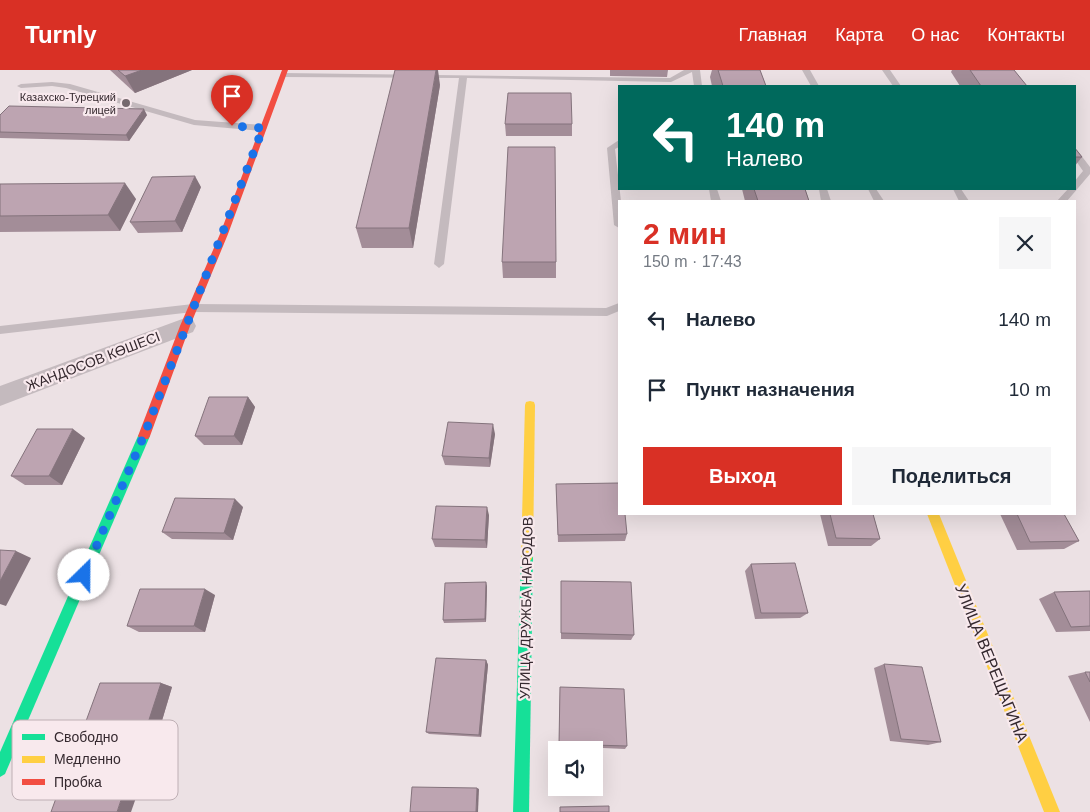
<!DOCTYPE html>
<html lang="ru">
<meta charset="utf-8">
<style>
:root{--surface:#fff;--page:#f6f6f7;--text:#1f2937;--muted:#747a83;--accent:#d93025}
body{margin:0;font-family:Arial,sans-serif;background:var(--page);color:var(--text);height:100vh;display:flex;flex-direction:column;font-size:19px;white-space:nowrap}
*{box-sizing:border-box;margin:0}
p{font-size:16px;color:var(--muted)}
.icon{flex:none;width:28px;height:28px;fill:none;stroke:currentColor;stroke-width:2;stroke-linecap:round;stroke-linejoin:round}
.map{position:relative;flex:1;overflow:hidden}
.panel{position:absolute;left:618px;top:130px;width:458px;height:315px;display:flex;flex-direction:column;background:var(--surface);border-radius:0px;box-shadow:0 5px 20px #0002}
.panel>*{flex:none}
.top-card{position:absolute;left:618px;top:15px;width:458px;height:105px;border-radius:0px;box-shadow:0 5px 20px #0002;background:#00695c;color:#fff;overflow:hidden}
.controls{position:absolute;left:548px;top:671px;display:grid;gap:10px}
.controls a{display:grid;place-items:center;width:55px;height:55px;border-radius:0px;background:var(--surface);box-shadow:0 5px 20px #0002;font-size:25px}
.pin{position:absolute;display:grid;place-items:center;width:42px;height:42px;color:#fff;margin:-51px -21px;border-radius:50% 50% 50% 0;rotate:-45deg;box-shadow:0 0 5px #0007}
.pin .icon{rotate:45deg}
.me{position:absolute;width:55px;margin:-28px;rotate:23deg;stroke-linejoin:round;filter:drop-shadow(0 0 4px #0008)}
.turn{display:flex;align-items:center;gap:18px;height:105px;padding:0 25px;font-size:22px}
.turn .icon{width:65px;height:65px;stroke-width:2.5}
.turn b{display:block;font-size:35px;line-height:42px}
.round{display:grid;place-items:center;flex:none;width:52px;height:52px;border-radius:0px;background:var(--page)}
.summary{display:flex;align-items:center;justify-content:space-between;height:85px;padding:0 25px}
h1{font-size:30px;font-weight:800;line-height:38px;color:var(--accent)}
.cta{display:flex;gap:10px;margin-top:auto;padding:10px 25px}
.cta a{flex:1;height:58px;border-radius:0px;background:var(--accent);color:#fff;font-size:20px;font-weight:800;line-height:58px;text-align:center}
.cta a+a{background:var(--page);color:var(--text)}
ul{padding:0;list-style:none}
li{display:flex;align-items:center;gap:15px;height:70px;padding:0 25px}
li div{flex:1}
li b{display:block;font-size:19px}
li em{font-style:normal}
header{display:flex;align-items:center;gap:30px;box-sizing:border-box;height:70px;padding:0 25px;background:var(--accent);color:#fff}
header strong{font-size:24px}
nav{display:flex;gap:28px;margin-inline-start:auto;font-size:18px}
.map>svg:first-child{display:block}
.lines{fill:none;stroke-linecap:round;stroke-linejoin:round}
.lane{fill:#c4babe;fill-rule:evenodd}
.street{fill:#c4babe;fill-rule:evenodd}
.fast{fill:#16e098;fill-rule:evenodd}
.slow{fill:#ffcf43;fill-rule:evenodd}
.jam{fill:#f24e42;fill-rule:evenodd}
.wall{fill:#a38d98}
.shaded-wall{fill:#84737c}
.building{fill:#bda4b1;stroke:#84737c}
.route{stroke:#1a73e8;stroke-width:9;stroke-dasharray:0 16.2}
.poi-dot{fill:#75696e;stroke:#f8e9ed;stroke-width:2}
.labels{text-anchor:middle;stroke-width:4.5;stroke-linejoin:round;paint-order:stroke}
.far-poi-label{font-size:11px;fill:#35292f;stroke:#f8e9ed;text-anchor:end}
.street-label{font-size:14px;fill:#35292f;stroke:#f8e9ed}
.near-street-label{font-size:16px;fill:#35292f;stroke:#f8e9ed}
.key{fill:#f8e9ed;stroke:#beafb4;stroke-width:1}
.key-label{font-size:14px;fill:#35292f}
</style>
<header>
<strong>Turnly</strong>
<nav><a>Главная</a><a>Карта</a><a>О нас</a><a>Контакты</a></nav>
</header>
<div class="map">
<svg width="1090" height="742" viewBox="0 0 1090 742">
<rect width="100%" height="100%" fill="#ece1e4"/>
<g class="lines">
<g class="lane">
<polygon points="684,0 700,0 702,16 694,16 692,2 671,12 467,8 444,194 439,198 434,194 459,8 284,7 280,5 284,3 670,8"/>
<polygon points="802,0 810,0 819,16 811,16"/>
<polygon points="882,0 890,0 901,16 893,16"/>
<polygon points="52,12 70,14 195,50 263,55 267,58 263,61 194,55 66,18 52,16 21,18 17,16 21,14"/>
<polygon points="619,70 619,77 615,79 621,131 619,131 619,158 614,155 607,78"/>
<polygon points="1074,79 1077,80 1090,97 1090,104 1067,131 1057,131 1068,119 1074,119 1074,112 1083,101 1074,88"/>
<polygon points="709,119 717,119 721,131 711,131"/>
<polygon points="819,119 827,119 831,131 821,131"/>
<polygon points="868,119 876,119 884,131 874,131"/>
<polygon points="953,119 961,119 969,131 959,131"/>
<polygon points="619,233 619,241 607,246 193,242 0,264 0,256 193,234 606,238"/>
</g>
<polygon class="street" points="185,248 193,250 196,256 193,262 0,336 0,316"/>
<g class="fast">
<polygon points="144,361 148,363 150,366 5,704 0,707 0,682 138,366 140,363"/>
<polygon points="527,480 531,482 533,486 529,742 513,742 521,486 523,482"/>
</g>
<g class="slow">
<polygon points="530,331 534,332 535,335 533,486 531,490 527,492 523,490 521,486 525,335 526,332"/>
<polygon points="927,444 939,444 1060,742 1044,742"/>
</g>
<polygon class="jam" points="282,0 288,0 228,164 190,256 150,366 148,369 140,369 138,366 180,256 220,164"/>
</g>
<g class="wall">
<polygon points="110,0 192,0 135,23"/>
<polygon points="610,0 668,0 667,7 610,6"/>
<polygon points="712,0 760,0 766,16 712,16 710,7"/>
<polygon points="952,0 1014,0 1027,16 960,16 951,2"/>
<polygon points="440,15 413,178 362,178 356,158"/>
<polygon points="0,45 147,45 129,71 0,68"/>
<polygon points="505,54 572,54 572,66 506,66"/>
<polygon points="1074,77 1082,87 1074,97"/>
<polygon points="0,114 136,129 120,161 0,162"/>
<polygon points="201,117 182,162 138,163 130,152"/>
<polygon points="742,119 805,119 809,131 745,131"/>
<polygon points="502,192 556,192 556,208 503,208"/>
<polygon points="248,327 255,337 242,375 204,375 195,366"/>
<polygon points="495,364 490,397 445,395 442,386"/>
<polygon points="85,368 62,415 25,415 11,406"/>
<polygon points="556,414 627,464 625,471 558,472"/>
<polygon points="243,437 233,470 172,469 162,462"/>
<polygon points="820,444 873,444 880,469 871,476 828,476"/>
<polygon points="1000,444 1064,444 1079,471 1064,479 1017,480"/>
<polygon points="489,445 487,478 435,477 432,469"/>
<polygon points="751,494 808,543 800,548 755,549 745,501"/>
<polygon points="561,511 634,565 631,570 561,569"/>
<polygon points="487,516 486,552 444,553 443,550"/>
<polygon points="1090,521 1090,561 1056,562 1039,529 1054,522"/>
<polygon points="215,525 205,562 139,562 127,556"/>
<polygon points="486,590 488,595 481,667 429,664 426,662"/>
<polygon points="884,594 941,672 928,675 890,671 874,598"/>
<polygon points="1085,602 1090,602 1090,652 1068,606"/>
<polygon points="161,613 172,617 158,664 96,665 82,662"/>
<polygon points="560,617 627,676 625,679 559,676"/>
</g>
<g class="shaded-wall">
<polygon points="142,0 192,0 135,23 125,6"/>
<polygon points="436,0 438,0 440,15 413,178 409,158"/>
<polygon points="144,39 147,45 129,71 126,65"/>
<polygon points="195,106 201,117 182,162 175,151"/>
<polygon points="125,113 136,129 120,161 108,145"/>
<polygon points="248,327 255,337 242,375 234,366"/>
<polygon points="493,354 495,364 490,397 489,388"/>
<polygon points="73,359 85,368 62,415 49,406"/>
<polygon points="235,429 243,437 233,470 224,463"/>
<polygon points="487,437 489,445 487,478 485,470"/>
<polygon points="16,481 31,488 6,536 0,534 0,511"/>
<polygon points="486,512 487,516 486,552 485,549"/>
<polygon points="205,519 215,525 205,562 194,556"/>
<polygon points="486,590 488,595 481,667 479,665"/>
<polygon points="161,613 172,617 158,664 145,662"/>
<polygon points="477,718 479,719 478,742 476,742"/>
<polygon points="124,721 138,722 131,742 117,742"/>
</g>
<g class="building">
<polygon points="118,0 142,0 125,6"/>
<polygon points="395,0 436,0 409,158 356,158"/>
<polygon points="718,0 760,0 766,16 723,16"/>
<polygon points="970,0 1014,0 1027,16 981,16"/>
<polygon points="508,23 571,23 572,54 505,54"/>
<polygon points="9,36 144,39 126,65 0,62 0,45"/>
<polygon points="508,77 555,77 556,192 502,192"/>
<polygon points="1074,77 1082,87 1074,87"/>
<polygon points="195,106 175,151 130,152 152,107"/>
<polygon points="125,113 108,145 0,146 0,114"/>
<polygon points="754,119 805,119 809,131 758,131"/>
<polygon points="209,327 248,327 234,366 195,366"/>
<polygon points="448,352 493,354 489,388 442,386"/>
<polygon points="37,359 73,359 49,406 11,406"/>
<polygon points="619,413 619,444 625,444 627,464 558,465 556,414"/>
<polygon points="175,428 235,429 224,463 162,462"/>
<polygon points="436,436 487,437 485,470 432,469"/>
<polygon points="830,444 873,444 880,469 836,468"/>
<polygon points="1017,444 1064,444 1079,471 1030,472"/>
<polygon points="0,480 16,481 0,511"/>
<polygon points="795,493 808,543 761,543 751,494"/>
<polygon points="561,511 631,512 634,565 561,563"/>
<polygon points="486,512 485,549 443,550 445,513"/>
<polygon points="140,519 205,519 194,556 127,556"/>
<polygon points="1090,521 1090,556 1071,557 1054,522"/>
<polygon points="436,588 486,590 479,665 426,662"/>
<polygon points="884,594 922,597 941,672 901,669"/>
<polygon points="1085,602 1090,602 1090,612"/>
<polygon points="100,613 161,613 145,662 82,662"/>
<polygon points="560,617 624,619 627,676 559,674"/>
<polygon points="412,717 477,718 476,742 410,742"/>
<polygon points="59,720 124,721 117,742 51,742"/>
<polygon points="609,736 609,742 560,742 560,737"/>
</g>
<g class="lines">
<polyline class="route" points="84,505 145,363 263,58 232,56"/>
</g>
<circle class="poi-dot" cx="126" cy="33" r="5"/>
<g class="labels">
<g class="far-poi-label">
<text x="116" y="31">Казахско-Турецкий<tspan x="116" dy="13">лицей</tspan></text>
</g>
<g class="street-label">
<text transform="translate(93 291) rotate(-21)" y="5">ЖАНДОСОВ КӨШЕСІ</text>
<text transform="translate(526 538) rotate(-89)" y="5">УЛИЦА ДРУЖБА НАРОДОВ</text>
</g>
<g class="near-street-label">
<text transform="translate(992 593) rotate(68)" y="6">УЛИЦА ВЕРЕЩАГИНА</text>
</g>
</g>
<rect x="12" y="650" width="166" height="80" rx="8" class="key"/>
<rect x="22" y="664" width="23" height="6" fill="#16e098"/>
<rect x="22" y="686" width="23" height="7" fill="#ffcf43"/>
<rect x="22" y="709" width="23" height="6" fill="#f24e42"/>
<g class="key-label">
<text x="54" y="672">Свободно</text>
<text x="54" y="694">Медленно</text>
<text x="54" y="717">Пробка</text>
</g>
</svg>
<div class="controls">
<a><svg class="icon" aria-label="sound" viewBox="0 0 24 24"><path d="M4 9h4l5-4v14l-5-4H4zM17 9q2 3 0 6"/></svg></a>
</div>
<div class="pin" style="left:232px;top:56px;background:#d93025"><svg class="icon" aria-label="arrive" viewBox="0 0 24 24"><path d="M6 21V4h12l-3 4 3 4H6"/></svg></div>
<svg class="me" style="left:84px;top:505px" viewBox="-20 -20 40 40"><circle r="19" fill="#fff"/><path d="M0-13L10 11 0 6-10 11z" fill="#1a73e8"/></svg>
<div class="top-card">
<div class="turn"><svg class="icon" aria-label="left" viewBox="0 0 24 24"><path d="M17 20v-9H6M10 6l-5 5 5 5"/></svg><div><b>140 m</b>Налево</div></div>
</div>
<section class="panel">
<div class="summary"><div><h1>2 мин</h1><p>150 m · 17:43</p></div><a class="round"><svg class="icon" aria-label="close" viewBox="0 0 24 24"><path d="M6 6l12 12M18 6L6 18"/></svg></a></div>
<ul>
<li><svg class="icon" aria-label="left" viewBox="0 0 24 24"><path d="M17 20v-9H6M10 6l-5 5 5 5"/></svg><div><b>Налево</b></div><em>140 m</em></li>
<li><svg class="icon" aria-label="arrive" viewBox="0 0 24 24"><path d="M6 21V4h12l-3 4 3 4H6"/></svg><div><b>Пункт назначения</b></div><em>10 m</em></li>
</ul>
<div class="cta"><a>Выход</a><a>Поделиться</a></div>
</section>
</div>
